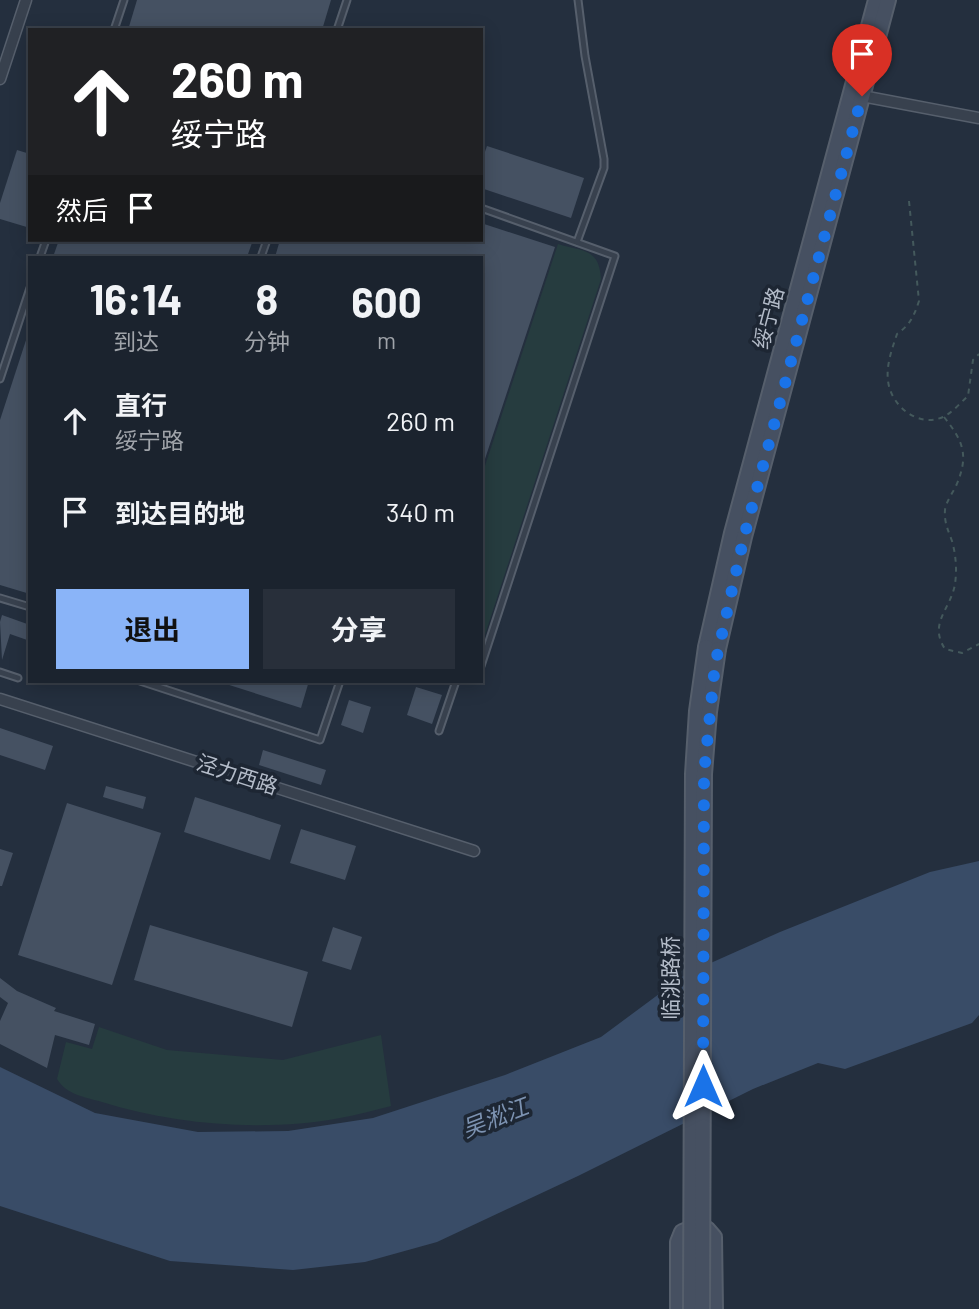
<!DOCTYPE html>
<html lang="zh">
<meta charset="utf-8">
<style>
:root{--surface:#1b232e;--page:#282f3a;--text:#f1f3f6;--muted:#a0a4aa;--line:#39404a;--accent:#8ab4f8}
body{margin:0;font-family:Barlow,"Noto Sans SC",sans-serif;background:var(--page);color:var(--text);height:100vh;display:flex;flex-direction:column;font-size:26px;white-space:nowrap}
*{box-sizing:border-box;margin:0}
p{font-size:23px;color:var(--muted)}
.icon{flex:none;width:38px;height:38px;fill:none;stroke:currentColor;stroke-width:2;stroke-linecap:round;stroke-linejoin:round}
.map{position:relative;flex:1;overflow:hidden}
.panel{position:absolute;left:28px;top:256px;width:455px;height:427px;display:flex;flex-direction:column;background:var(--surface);border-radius:0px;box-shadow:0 4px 18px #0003,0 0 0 2px var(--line)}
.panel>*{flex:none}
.top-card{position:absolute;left:28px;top:28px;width:455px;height:214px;border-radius:0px;box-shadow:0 4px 18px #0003,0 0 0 2px var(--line);background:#202124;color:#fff;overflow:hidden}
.pin{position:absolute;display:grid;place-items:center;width:60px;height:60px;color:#fff;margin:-72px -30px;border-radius:50% 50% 50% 0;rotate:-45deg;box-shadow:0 0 7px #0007}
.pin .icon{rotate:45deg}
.me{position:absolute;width:77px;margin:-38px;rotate:0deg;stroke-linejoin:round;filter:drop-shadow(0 0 5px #0008)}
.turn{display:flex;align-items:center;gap:24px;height:147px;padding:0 28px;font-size:32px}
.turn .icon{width:91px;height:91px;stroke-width:2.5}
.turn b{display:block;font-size:49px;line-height:60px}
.then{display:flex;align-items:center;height:66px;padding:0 28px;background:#0003;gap:14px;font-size:26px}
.eta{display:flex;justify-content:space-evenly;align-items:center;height:119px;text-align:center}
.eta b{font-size:42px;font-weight:700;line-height:49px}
.button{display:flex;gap:14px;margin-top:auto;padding:14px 28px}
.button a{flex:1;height:80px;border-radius:0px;background:var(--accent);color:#111;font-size:28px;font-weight:700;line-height:80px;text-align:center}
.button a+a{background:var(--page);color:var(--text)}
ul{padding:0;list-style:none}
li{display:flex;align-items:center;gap:21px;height:91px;padding:0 28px}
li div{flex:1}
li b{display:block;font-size:26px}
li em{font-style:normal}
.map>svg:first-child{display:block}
.green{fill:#263c3f}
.water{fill:#394c67}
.building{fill:#455162}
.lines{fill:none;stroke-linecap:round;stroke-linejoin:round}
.lane-casing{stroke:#565f6c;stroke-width:9}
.street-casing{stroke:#565f6c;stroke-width:13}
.secondary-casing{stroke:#565f6c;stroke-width:18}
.path{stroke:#44595c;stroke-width:2;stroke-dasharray:5 5;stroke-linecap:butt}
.lane{stroke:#38414e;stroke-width:5}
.street{stroke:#38414e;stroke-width:10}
.secondary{stroke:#465061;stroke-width:14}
.secondary-bridge-casing{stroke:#565f6c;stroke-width:18;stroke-linecap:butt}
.secondary-bridge{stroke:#465061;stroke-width:14}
.route{stroke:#1a73e8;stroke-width:12;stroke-dasharray:0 21.6}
.labels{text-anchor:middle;stroke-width:7;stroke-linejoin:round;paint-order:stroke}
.street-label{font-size:21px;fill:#b4bcc9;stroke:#1d2633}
.water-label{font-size:23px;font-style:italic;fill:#7c92b1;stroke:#1d2633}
</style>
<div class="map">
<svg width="979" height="1309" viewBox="0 0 979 1309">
<rect width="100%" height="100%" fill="#242f3e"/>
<g class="green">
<path d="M 558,244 C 584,252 599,248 601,279 L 481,647 L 481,478 Z"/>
<path d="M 99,1027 L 167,1050 L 283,1060 L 381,1035 L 391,1106 C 374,1110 357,1115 340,1118 C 266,1132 174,1125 102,1102 C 85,1097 67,1095 57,1079 L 66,1042 L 92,1049 Z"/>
</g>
<polygon class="water" points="979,861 979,1015 972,1023 845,1069 818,1063 753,1089 578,1176 437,1242 365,1262 293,1270 170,1261 0,1206 0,1067 95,1113 198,1132 288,1131 373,1118 505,1075 601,1037 686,974 780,932 930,872"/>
<g class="building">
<polygon points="137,0 331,0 322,30 128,30"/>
<polygon points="487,146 584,178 571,218 481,188 481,163"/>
<polygon points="17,150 30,154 30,228 0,219 0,203"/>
<polygon points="481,223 555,247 483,465 481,257 275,257 280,240 481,240"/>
<polygon points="59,240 253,240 247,257 53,257"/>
<polygon points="28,334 30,335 30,594 0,585 0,420"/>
<polygon points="2,615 30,625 30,641 10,634 2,660 0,622"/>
<polygon points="223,681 309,681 301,708 223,683"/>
<polygon points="416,687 442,695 432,724 407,715"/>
<polygon points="349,700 371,707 363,733 341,725"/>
<polygon points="0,728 53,746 45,770 0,755"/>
<polygon points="263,750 326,770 321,785 259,765"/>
<polygon points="106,786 146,797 143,809 103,797"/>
<polygon points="195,797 281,825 270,860 184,832"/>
<polygon points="67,803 161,833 112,985 18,955"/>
<polygon points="301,829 356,846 345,880 290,863"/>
<polygon points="0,849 13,853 2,886 0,886"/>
<polygon points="150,925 308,972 292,1027 134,980"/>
<polygon points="333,927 362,937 351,970 322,961"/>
<polygon points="0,978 17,991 56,1008 54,1011 95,1024 89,1045 55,1035 47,1068 0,1044 0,1021 8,1003 0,997"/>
</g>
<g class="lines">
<g class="lane-casing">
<g id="lane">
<polyline points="114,30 124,0"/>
<polyline points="337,30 347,0"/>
<polyline points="481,208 615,256 481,666"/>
<polyline points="577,242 604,168 604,159 585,56 578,0"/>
<polyline points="40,257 46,240"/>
<polyline points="261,257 267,240"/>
<polyline points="0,379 30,288"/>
<polyline points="0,598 30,607"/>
<polyline points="0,672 18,678"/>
<polyline points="140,681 320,740 340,681"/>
<polyline points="439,731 456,681"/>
</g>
</g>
<g class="street-casing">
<g id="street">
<polyline points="0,79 26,0"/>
<polyline points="862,96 979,118"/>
<polyline points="0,699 474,851"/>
</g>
</g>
<g class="secondary-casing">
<g id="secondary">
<polyline points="706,647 732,533 876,0"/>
<polyline points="718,649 744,537 888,0"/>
<polyline points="678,1309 678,1242 682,1232 692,1228 707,1229 714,1237 715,1309"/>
</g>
</g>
<g class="path">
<path d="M 909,201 L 919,301 C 914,316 910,325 897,334 C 892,349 886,365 888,381 C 891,406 918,428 943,417 C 952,413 960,403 968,396 L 973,360 L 979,354"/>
<path d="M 944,417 C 964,442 969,456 956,486 C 952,494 946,502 945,510 C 944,522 948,530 952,541 C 956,555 957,570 955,584 C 951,609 928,623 945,649 L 962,653 L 979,644"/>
</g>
<use href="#lane" class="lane"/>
<use href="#street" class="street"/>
<use href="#secondary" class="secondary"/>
<g class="secondary-bridge-casing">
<g id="secondary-bridge">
<polyline points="691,1309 693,774 697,711 706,647"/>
<polyline points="702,1309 704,774 709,712 718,649"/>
</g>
</g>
<use href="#secondary-bridge" class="secondary-bridge"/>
</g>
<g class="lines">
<polyline class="route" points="703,1086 704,774 715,665 744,537 862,96"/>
</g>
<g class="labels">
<g class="street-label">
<text transform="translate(769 318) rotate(-75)" y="7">绥宁路</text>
<text transform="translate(237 775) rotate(18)" y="7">泾力西路</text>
<text transform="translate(671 978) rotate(-90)" y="7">临洮路桥</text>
</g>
<g class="water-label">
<text transform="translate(495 1118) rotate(-21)" y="8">吴淞江</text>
</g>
</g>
</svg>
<div class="pin" style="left:862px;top:96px;background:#d93025"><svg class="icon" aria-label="arrive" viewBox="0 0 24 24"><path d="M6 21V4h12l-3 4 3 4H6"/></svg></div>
<svg class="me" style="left:703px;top:1086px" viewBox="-20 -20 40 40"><path d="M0-17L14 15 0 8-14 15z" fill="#1a73e8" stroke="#fff" stroke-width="4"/></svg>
<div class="top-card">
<div class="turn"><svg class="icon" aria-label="ahead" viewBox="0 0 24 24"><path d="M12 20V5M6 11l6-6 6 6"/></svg><div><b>260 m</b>绥宁路</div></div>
<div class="then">然后<svg class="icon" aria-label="arrive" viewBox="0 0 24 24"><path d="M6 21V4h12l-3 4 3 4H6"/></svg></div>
</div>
<section class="panel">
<div class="eta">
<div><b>16:14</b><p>到达</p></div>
<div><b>8</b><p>分钟</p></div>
<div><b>600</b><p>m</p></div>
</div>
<ul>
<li><svg class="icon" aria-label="ahead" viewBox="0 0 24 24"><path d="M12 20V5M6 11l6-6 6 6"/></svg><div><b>直行</b><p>绥宁路</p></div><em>260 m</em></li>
<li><svg class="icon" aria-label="arrive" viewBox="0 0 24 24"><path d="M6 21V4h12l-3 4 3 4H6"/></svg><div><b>到达目的地</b></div><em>340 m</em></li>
</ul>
<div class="button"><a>退出</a><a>分享</a></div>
</section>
</div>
